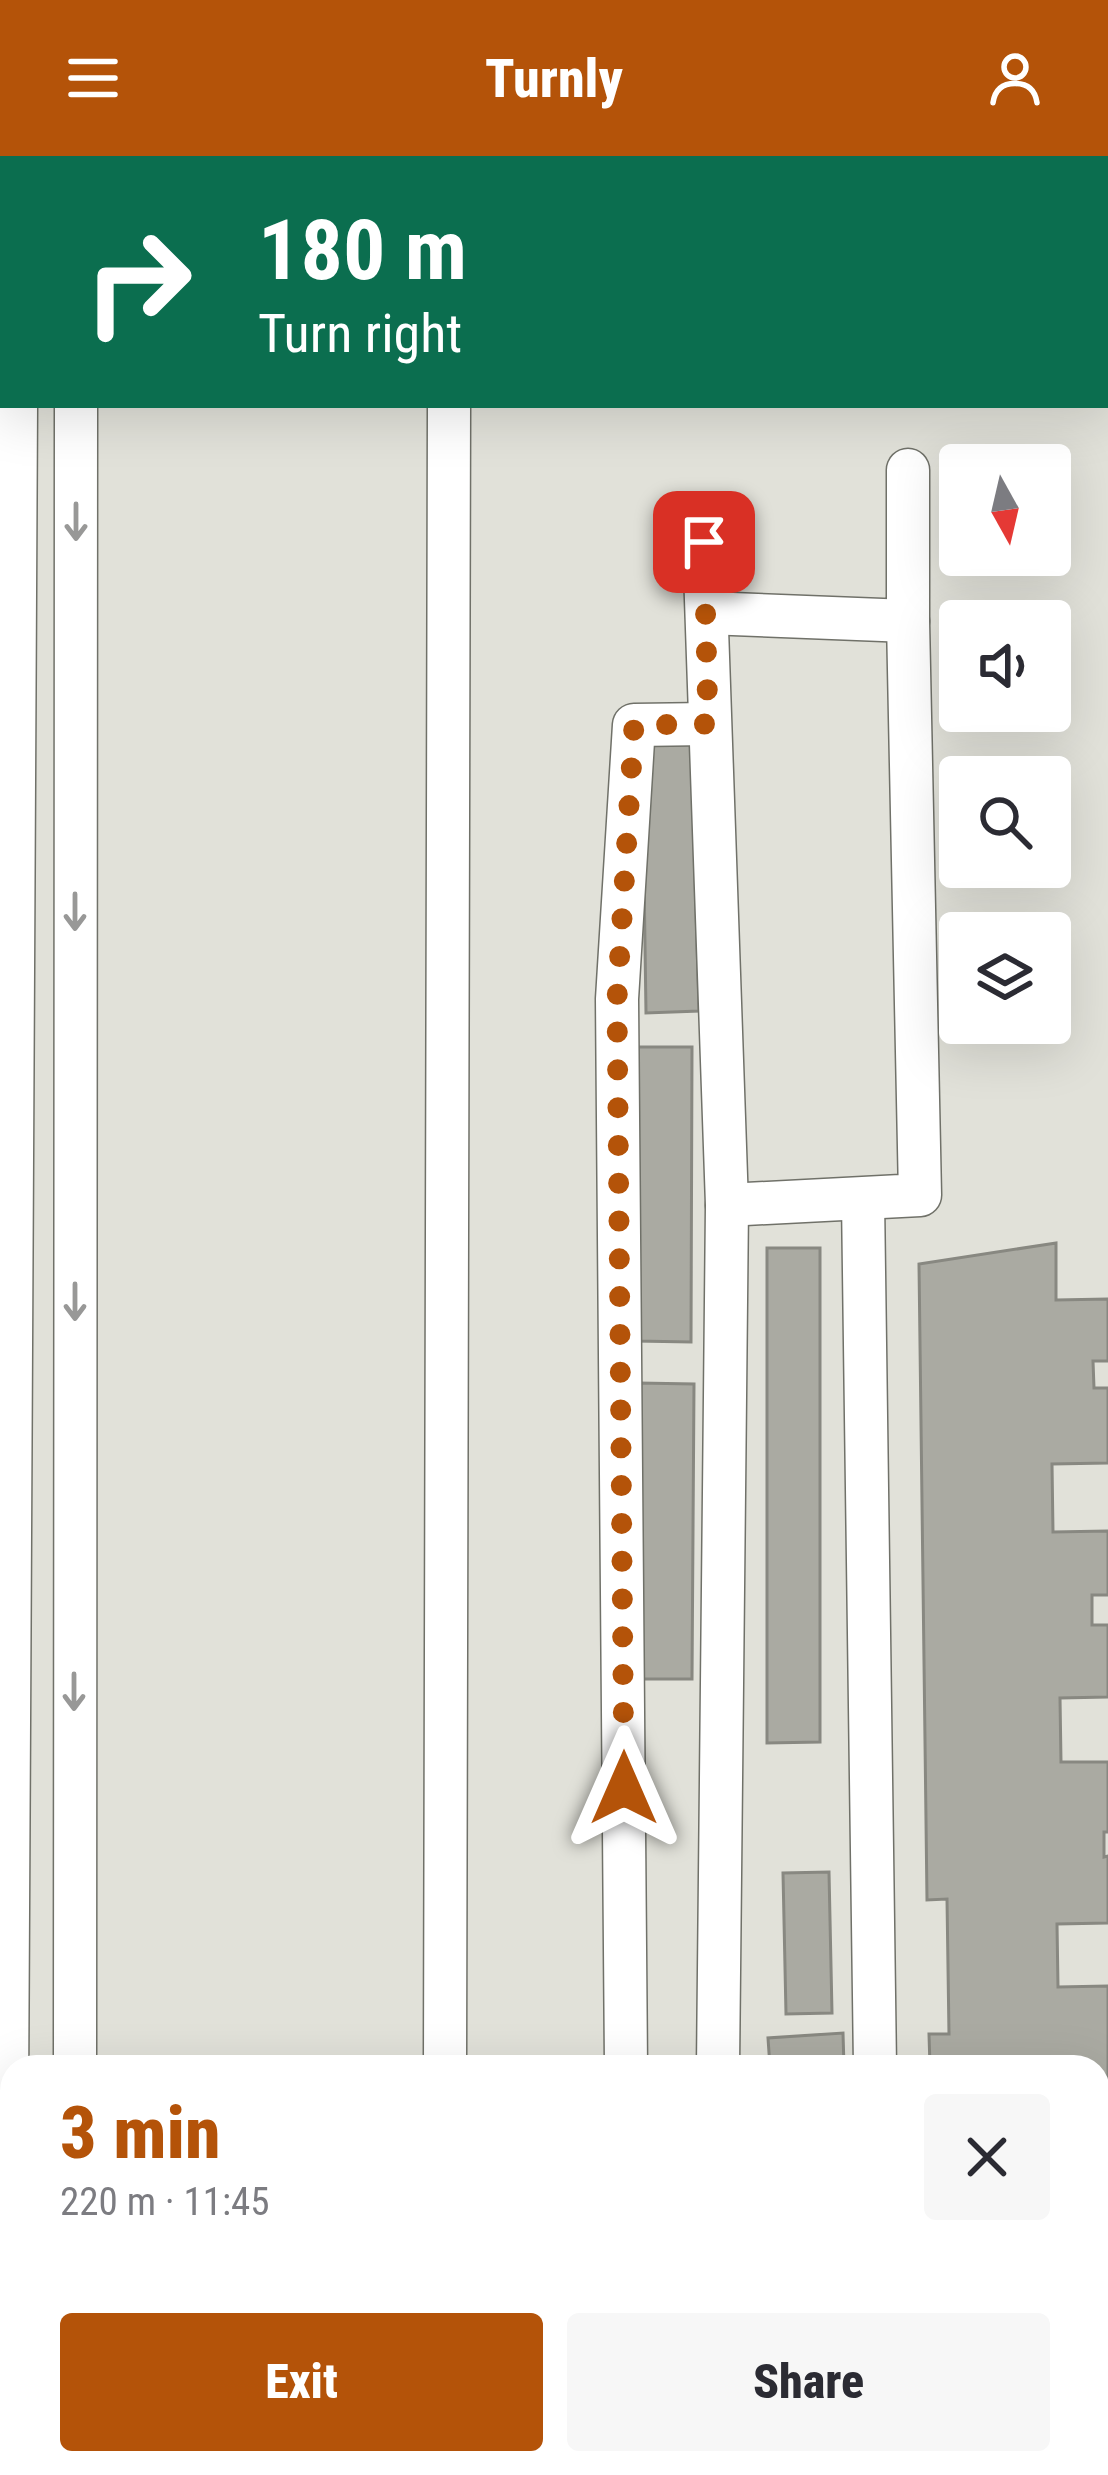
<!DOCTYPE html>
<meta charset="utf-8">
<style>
:root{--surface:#fff;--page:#f7f7f7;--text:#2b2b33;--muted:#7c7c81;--accent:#b45309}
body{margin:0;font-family:"Roboto Condensed",sans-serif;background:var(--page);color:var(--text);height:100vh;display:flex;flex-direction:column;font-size:45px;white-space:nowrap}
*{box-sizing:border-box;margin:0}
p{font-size:39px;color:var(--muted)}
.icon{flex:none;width:66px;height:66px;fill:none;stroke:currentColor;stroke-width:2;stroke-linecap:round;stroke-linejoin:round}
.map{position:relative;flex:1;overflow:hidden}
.drawer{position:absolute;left:0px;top:1899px;width:1110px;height:420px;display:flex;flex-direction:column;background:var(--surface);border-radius:36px 36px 0 0;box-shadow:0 12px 48px #0002}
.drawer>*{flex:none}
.top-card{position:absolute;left:0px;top:0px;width:1110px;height:252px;box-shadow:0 12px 48px #0002;background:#0b6e4f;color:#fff;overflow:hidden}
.needle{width:78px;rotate:172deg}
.controls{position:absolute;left:939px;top:288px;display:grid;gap:24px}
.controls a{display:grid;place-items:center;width:132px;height:132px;border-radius:12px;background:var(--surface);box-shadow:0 12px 48px #0002;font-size:60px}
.pin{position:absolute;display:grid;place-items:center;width:102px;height:102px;color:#fff;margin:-51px;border-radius:24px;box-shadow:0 6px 18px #0006}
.me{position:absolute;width:132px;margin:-66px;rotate:0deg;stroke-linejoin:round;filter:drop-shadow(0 0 9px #0008)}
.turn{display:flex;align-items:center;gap:42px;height:252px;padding:0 60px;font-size:54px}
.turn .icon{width:156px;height:156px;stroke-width:2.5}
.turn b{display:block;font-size:84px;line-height:102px}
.round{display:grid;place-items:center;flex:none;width:126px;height:126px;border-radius:12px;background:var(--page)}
.summary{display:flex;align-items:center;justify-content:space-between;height:204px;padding:0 60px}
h1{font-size:72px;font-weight:800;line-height:90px;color:var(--accent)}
.primary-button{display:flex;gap:24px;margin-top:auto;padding:24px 60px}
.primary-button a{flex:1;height:138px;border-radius:12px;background:var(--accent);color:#fff;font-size:48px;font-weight:800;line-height:138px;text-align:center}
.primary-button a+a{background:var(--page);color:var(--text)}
header{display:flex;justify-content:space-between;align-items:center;height:156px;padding:0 60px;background:var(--accent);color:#fff;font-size:54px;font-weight:800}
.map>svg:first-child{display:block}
.building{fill:#aaaaa2;stroke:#888881;stroke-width:3}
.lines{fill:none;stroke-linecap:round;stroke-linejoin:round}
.minor-casing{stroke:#707169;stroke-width:45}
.minor{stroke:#fff;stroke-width:42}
.oneway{stroke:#989897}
.route{stroke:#b45309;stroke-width:21;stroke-dasharray:0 37.8}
</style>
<header><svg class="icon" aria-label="menu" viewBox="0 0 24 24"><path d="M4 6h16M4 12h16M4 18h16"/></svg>Turnly<svg class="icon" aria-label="person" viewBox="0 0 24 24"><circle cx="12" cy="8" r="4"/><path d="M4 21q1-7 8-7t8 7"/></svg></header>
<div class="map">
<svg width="1108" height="2319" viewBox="0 0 1108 2319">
<rect width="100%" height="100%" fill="#e1e1d9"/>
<g class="building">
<polygon points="691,583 699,855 646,857 644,721 649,585"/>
<polygon points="637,891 692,891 691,1186 636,1185"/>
<polygon points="1056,1087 1056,1144 1108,1143 1108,1205 1093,1205 1094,1232 1108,1232 1108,1307 1052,1308 1053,1376 1108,1375 1108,1439 1092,1439 1092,1469 1108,1469 1108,1541 1060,1542 1061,1606 1108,1606 1108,1676 1104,1676 1104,1701 1108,1700 1108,1767 1057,1768 1058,1831 1108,1830 1108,1998 1098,1999 1098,1911 930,1911 929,1878 949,1878 947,1743 927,1744 919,1108"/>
<polygon points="767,1092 820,1092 820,1586 767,1587"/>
<polygon points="638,1227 694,1228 692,1523 638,1523"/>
<polygon points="829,1716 832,1857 786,1858 783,1717"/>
<polygon points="843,1877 844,1911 770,1911 768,1882"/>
<rect x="627" y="2307" width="51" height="12"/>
<rect x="769" y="2307" width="74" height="12"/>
</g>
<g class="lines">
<g class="minor-casing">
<g id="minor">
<polyline points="10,0 10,3"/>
<polyline points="70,0 70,3"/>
<polyline points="1107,47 1108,47"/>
<polyline points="0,136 3,135"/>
<polyline points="704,386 727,1049 718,1911"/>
<polyline points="707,457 908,465 908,314"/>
<polyline points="863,1043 875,1911"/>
<polyline points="727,1049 920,1039 908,465"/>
<polyline points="75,1911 76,249"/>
<polyline points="445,1911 449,249"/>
<polyline points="626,1911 617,843 634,569 708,568"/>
<polyline points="75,2307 75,2319"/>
<polyline points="450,2307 450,2319"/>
<polyline points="721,2307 721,2319"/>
<polyline points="881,2307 881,2319"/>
<polyline points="5,2319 16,249"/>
</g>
</g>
<use href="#minor" class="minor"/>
</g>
<defs><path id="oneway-shaft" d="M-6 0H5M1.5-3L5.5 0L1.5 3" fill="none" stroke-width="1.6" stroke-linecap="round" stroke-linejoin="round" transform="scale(3)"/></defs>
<g class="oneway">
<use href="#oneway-shaft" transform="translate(76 366) rotate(90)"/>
<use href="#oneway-shaft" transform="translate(75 756) rotate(90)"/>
<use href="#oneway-shaft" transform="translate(75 1146) rotate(90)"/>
<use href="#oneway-shaft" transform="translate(74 1536) rotate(90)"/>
</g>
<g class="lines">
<polyline class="route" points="624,1632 617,843 634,569 708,568 704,386"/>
</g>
</svg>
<div class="controls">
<a><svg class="needle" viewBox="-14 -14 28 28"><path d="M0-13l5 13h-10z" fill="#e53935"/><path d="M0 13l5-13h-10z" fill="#7c7c81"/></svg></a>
<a><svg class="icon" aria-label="sound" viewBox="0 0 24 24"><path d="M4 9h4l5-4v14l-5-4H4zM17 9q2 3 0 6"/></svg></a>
<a><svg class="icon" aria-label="search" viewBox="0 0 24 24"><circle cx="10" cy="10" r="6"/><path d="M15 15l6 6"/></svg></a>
<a><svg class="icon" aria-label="layers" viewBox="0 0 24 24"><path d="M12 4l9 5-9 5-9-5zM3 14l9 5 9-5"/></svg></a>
</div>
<div class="pin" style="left:704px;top:386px;background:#d93025"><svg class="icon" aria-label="arrive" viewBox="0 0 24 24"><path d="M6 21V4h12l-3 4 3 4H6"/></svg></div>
<svg class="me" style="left:624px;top:1632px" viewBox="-20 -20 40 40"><path d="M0-17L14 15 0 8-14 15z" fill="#b45309" stroke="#fff" stroke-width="4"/></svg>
<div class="top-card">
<div class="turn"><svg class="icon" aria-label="right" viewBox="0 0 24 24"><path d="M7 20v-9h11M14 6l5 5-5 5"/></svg><div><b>180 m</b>Turn right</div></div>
</div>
<section class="drawer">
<div class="summary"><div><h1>3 min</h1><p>220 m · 11:45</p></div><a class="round"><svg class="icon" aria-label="close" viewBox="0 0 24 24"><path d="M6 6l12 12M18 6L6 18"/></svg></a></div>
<div class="primary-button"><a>Exit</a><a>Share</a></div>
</section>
</div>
